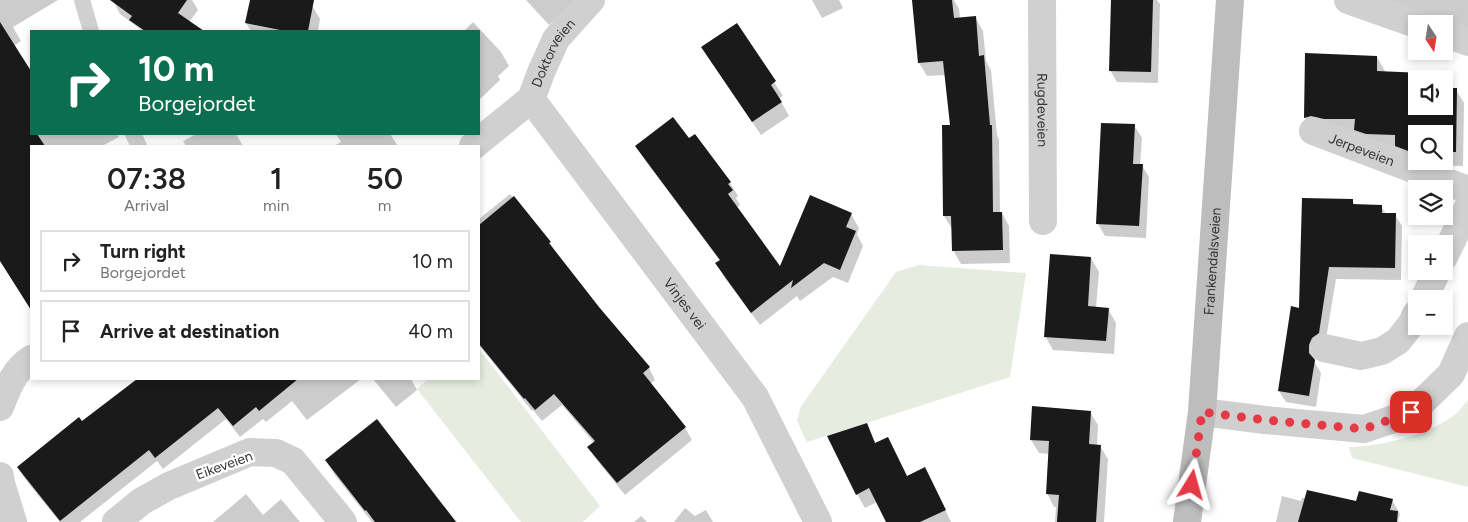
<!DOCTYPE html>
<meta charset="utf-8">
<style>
:root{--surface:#fff;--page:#f6f6f6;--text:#222;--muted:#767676;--line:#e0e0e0}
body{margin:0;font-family:Figtree,sans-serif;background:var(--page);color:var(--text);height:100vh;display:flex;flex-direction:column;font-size:19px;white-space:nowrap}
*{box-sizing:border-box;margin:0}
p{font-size:16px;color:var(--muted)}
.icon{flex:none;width:28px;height:28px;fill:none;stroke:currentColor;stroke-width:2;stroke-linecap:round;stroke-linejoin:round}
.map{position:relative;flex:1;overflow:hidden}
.drawer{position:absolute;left:30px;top:145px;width:450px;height:235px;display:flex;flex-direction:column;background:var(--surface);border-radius:0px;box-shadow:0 2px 8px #0003}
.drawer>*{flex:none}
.guide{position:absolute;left:30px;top:30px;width:450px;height:105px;border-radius:0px;box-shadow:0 2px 8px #0003;background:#0b6e4f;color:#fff;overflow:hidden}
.needle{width:32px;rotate:168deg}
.buttons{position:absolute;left:1408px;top:15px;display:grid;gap:10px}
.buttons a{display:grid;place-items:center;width:45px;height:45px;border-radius:0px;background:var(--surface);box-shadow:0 2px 8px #0003;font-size:25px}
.pin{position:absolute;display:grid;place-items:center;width:42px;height:42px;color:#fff;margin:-21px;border-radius:10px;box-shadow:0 2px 8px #0006}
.me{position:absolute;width:55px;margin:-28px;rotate:8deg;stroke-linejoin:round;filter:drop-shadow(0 0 4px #0008)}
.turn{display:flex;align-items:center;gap:18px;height:105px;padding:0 25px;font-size:22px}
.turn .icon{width:65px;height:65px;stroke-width:2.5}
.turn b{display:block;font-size:35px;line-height:42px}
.eta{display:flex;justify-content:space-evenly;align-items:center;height:85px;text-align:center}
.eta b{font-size:30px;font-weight:600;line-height:35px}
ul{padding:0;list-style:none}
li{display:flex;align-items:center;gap:15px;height:62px;margin:0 10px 8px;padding:0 15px;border:2px solid var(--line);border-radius:0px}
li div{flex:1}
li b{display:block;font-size:19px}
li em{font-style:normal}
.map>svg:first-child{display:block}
.green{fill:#e6ecdf}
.shadow{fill:#0003;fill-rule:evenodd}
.building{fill:#1a1a1a}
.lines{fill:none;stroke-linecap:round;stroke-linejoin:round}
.lane{stroke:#d0d0d0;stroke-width:16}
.street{stroke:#d0d0d0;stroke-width:28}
.secondary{stroke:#bdbdbd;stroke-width:28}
.route{stroke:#e63946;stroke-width:9;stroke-dasharray:0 16.2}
.labels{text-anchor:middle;stroke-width:5;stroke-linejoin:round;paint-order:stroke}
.street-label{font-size:14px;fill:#333;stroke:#fff}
</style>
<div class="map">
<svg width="1468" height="522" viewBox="0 0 1468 522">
<rect width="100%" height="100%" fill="#fff"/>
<g class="green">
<polygon points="919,265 1026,273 1010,377 807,442 797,421 800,408 896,272"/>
<polygon points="479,349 600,506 583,522 521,522 417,389 428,379 479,379"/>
<path d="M 1468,400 L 1468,487 L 1352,458 L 1349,447 C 1383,446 1423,436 1452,417 C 1458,413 1463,406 1468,400 Z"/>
</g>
<g class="shadow">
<polygon points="0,0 58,0 13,27 21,41 14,46 31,74 31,134 117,134 119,137 102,146 31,146 31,309 0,260"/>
<polygon points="113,0 192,0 198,10 189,22 195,31 143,31 120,14"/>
<polygon points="251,0 309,0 320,19 318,31 251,31 246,23"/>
<polygon points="526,0 576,0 549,25"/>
<polygon points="812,0 839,0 843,8 822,18"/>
<polygon points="913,0 954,0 959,9 960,19 975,17 983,31 986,61 991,70 997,135 999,139 1000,213 1002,213 1009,226 1010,263 961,264 953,250 952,229 944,216 952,126 946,75 927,76 919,63"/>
<polygon points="1112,0 1157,0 1160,4 1158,83 1117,82 1110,70"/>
<polygon points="1366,0 1468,0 1468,36 1444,24 1430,24"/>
<polygon points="473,22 501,52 509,66 498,76 500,80 479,100 479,31 464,31"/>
<polygon points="736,24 783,96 779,98 789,116 761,135 711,61"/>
<path d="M 1377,57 L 1385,71 L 1385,73 L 1422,74 L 1425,79 L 1416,79 L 1416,106 L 1444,106 L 1444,90 L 1456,90 L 1464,103 L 1463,166 L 1420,165 L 1404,159 L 1398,149 L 1375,148 L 1364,144 L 1357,133 L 1313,131 L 1305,118 ZM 1416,134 L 1444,134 L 1444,161 L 1416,161 Z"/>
<polygon points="1134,125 1142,138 1140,165 1142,165 1149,177 1146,238 1105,236 1098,224"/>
<polygon points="196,134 236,134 243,146 186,146 183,141"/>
<polygon points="336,134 390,134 398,146 334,146 341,142"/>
<polygon points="688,140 730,183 738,196 736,198 740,205 736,208 780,268 851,214 859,228 857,234 863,246 848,283 833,277 800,301 797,296 760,325 724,277 717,263 720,261 645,160 637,146"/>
<polygon points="510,194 550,243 557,254 598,307 649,368 655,380 650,384 685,428 692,440 625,495 596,459 589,447 594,443 562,405 542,421 533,410 532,411 479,345 479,219"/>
<polygon points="1352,200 1355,205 1381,206 1386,214 1395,215 1402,226 1401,280 1336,279 1325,345 1315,358 1315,363 1321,373 1316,407 1286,402 1279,391 1300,309"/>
<polygon points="1091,258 1099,272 1096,308 1108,309 1116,323 1114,354 1053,350 1045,336"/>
<polygon points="139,379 152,395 172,379 361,379 307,420 292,401 266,422 263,419 240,437 226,419 163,469 157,461 80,522 60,522 25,479 18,467 82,422"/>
<polygon points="373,379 411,379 417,390 396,407"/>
<polygon points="1090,412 1098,425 1097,446 1100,446 1108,459 1104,522 1055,522 1056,507 1054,507 1047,493 1049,454 1039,453 1031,440"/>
<polygon points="866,424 876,444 907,477 932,482 951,522 887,522 877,502 865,508 857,494"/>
<polygon points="326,460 444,508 445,507 457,522 372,522 334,474"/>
<polygon points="246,494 263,515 281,499 300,522 213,522"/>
<polygon points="1282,496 1301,501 1302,498 1357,503 1392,500 1400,514 1398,521 1401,522 1276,522"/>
<polygon points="685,508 695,516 706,510 713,522 674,522"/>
<polygon points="641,516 647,522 634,522"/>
</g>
<g class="building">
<polygon points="110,0 187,0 178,13 204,31 145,31 129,20 132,16"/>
<polygon points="250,0 314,0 308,31 285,31 245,23"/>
<polygon points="912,0 952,0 954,18 976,16 979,56 984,55 990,125 992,125 993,212 1002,212 1003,250 952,251 951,216 943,216 942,125 950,125 943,61 918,63"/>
<polygon points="1111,0 1153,0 1151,72 1109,71"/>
<polygon points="0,22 31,71 31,134 37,134 45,146 31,146 31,310 0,261"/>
<polygon points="737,23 776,81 771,85 782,102 752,122 701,47"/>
<polygon points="1305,53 1377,56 1377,71 1423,73 1423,79 1416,79 1416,106 1444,106 1444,88 1457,88 1456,152 1444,152 1444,134 1416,134 1416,152 1411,152 1395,146 1395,135 1366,134 1354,130 1355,119 1324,119 1311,116 1304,118"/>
<polygon points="673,117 689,138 695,134 731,182 728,184 733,190 728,194 780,266 810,195 852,213 846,227 856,231 840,270 824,263 791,288 793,280 751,313 715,263 720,260 635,146"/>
<polygon points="1101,123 1135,124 1133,164 1143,164 1139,226 1096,224"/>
<polygon points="514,196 551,242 549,243 599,307 650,367 643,373 686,427 617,483 587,447 595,441 554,394 535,410 525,398 524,399 479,344 479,225"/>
<polygon points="1302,198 1353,199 1353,204 1382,205 1382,213 1396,213 1395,268 1329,267 1319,333 1312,338 1309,345 1309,353 1315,360 1309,396 1278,391 1291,306 1299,308"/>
<polygon points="1050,254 1091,257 1088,306 1109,308 1106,341 1044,337"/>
<polygon points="137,379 298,379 259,411 256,407 233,426 218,408 155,458 149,450 60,521 17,467 79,417 82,421"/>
<polygon points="1032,406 1091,411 1089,444 1101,445 1096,522 1057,522 1059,495 1046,494 1049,441 1030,440"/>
<polygon points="377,419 456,522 375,522 366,510 365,511 325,460"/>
<polygon points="867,423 875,443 888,437 907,476 925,467 946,510 920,522 886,522 869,488 856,495 827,436"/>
<polygon points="1307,490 1356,501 1359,491 1393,499 1390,510 1398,511 1397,522 1298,522"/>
</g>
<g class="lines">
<g class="lane">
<polyline points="82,0 91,31"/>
<polyline points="133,134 139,146"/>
</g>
<g class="street">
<path id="s1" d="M 1042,0 L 1043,221"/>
<polyline points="1348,0 1416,24"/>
<polyline points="1444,33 1468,42"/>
<path id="s2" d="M 531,99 L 755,397 L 818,522"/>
<path id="s3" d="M 1313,131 L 1468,190"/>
<path id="s4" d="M 473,146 L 531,99 L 542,70 L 556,39 L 591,0"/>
<polyline points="1444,257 1468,207"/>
<polyline points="1424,299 1437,271"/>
<polyline points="1324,348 1361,356 1382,351 1398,341 1412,323 1416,314"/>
<path d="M 0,407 C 7,389 14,370 31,359"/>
<polyline points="1202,412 1265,420 1364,429 1411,413 1451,374 1468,336"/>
<polyline points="0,476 1,483 13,522"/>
<polyline points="116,522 142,501 169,486 250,452 276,453 293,461 343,522"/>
</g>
<path class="secondary" id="s5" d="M 1187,522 L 1202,412 L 1230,0"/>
</g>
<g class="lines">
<polyline class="route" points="1192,485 1202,412 1265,420 1364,429 1411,412"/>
</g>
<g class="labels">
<g class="street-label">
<text dy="5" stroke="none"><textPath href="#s4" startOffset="126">Doktorveien</textPath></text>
<text dy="5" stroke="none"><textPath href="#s1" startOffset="110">Rugdeveien</textPath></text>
<text dy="5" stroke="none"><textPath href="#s3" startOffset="52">Jerpeveien</textPath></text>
<text dy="5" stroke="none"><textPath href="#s5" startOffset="262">Frankendalsveien</textPath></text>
<text dy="5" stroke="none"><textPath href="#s2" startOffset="256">Vinjes vei</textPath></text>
<text transform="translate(224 465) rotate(-20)" y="5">Eikeveien</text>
</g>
</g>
</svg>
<div class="buttons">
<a><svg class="needle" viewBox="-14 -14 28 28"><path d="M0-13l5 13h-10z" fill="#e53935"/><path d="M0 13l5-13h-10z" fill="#767676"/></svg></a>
<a><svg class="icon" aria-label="sound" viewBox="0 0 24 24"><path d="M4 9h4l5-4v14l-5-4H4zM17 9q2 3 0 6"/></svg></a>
<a><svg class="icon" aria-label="search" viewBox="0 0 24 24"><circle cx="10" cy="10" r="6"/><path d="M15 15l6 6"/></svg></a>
<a><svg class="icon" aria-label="layers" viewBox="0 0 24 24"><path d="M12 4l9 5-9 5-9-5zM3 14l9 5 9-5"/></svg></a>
<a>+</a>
<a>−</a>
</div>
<div class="pin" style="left:1411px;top:412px;background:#d93025"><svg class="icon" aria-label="arrive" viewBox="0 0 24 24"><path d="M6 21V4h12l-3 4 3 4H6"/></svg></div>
<svg class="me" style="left:1192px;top:485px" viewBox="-20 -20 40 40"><path d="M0-17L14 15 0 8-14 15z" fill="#e63946" stroke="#fff" stroke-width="4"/></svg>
<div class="guide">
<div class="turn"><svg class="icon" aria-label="right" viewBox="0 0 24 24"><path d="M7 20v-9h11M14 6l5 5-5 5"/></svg><div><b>10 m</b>Borgejordet</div></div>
</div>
<section class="drawer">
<div class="eta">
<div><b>07:38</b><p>Arrival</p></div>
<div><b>1</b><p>min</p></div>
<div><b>50</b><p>m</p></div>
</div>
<ul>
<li><svg class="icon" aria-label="right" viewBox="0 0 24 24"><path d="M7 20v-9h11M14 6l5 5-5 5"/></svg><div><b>Turn right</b><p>Borgejordet</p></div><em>10 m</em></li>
<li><svg class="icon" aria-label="arrive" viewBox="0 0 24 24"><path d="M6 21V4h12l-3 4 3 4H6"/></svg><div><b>Arrive at destination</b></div><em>40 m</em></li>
</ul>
</section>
</div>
